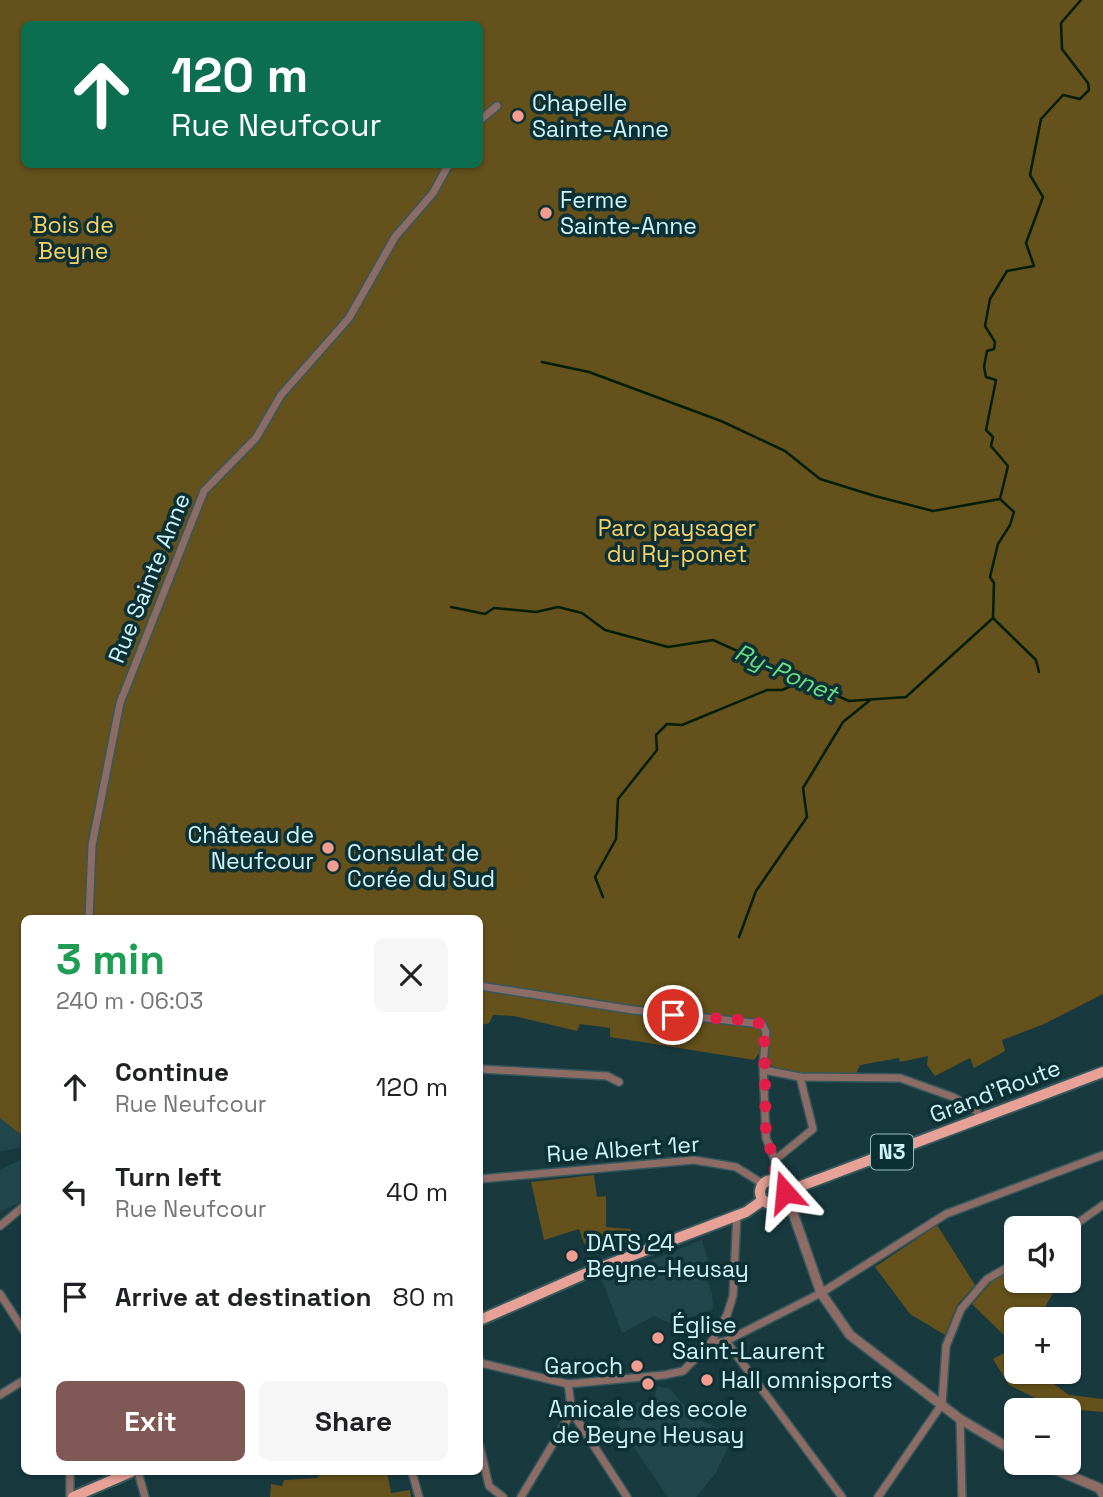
<!DOCTYPE html>
<meta charset="utf-8">
<style>
:root{--surface:#fff;--page:#f6f6f6;--text:#202124;--muted:#757577;--accent:#805855}
body{margin:0;font-family:"Space Grotesk",sans-serif;background:var(--page);color:var(--text);height:100vh;display:flex;flex-direction:column;font-size:26px;white-space:nowrap}
*{box-sizing:border-box;margin:0}
p{font-size:23px;color:var(--muted)}
.icon{flex:none;width:38px;height:38px;fill:none;stroke:currentColor;stroke-width:2;stroke-linecap:round;stroke-linejoin:round}
.map{position:relative;flex:1;overflow:hidden}
.side{position:absolute;left:21px;top:915px;width:462px;height:560px;display:flex;flex-direction:column;background:var(--surface);border-radius:10px;box-shadow:0 2px 5px #0004}
.side>*{flex:none}
.top-card{position:absolute;left:21px;top:21px;width:462px;height:147px;border-radius:10px;box-shadow:0 2px 5px #0004;background:#0b6e4f;color:#fff;overflow:hidden}
.buttons{position:absolute;left:1004px;top:1216px;display:grid;gap:14px}
.buttons a{display:grid;place-items:center;width:77px;height:77px;border-radius:10px;background:var(--surface);box-shadow:0 2px 5px #0004;font-size:35px}
.pin{position:absolute;display:grid;place-items:center;width:60px;height:60px;color:#fff;margin:-30px;border:4px solid #fff;border-radius:50%;box-shadow:0 2px 7px #0007}
.me{position:absolute;width:77px;margin:-38px;rotate:342deg;stroke-linejoin:round;filter:drop-shadow(0 0 5px #0008)}
.turn{display:flex;align-items:center;gap:24px;height:147px;padding:0 35px;font-size:32px}
.turn .icon{width:91px;height:91px;stroke-width:2.5}
.turn b{display:block;font-size:49px;line-height:60px}
.round{display:grid;place-items:center;flex:none;width:74px;height:74px;border-radius:10px;background:var(--page)}
.summary{display:flex;align-items:center;justify-content:space-between;height:119px;padding:0 35px}
h1{font-size:42px;font-weight:600;line-height:52px;color:#1e9e55}
.cta{display:flex;gap:14px;margin-top:auto;padding:14px 35px}
.cta a{flex:1;height:80px;border-radius:10px;background:var(--accent);color:#fff;font-size:28px;font-weight:600;line-height:80px;text-align:center}
.cta a+a{background:var(--page);color:var(--text)}
ul{padding:0;list-style:none}
li{display:flex;align-items:center;gap:21px;height:105px;padding:0 35px}
li div{flex:1}
li b{display:block;font-size:26px}
li em{font-style:normal}
.map>svg:first-child{display:block}
.built{fill:#21474d}
.green{fill:#64511b;fill-rule:evenodd}
.lines{fill:none;stroke-linecap:round;stroke-linejoin:round}
.stream{stroke:#021e08;stroke-width:2.5}
.minor-casing{stroke:#35585d;stroke-width:10}
.tertiary-casing{stroke:#35585d;stroke-width:12}
.primary-casing{stroke:#35585d;stroke-width:14}
.minor{stroke:#8e6c66;stroke-width:7}
.tertiary{stroke:#8e6c66;stroke-width:9}
.primary{stroke:#e7a196;stroke-width:10}
.route{stroke:#e11d48;stroke-width:12;stroke-dasharray:0 21.6}
.poi-dot{fill:#f59c90;stroke:#0d3035;stroke-width:2.5}
.labels{text-anchor:middle;stroke-width:7;stroke-linejoin:round;paint-order:stroke}
.shield{fill:#0d3035;stroke:#95bac0;stroke-width:2}
.shield-label{font-size:21px;font-weight:bold;fill:#cff5fc}
.poi-label{font-size:23px;fill:#cff5fc;stroke:#0d3035;text-anchor:start}
.park-label{font-size:23px;fill:#fad166;stroke:#0d3035}
.street-label{font-size:23px;fill:#cff5fc;stroke:#0d3035}
.water-label{font-size:24px;font-style:italic;fill:#68de82;stroke:#0d3035}
</style>
<div class="map">
<svg width="1103" height="1497" viewBox="0 0 1103 1497">
<rect width="100%" height="100%" fill="#183a3f"/>
<g class="built">
<polygon points="0,1118 18,1131 22,1138 20,1148 0,1151"/>
<polygon points="24,1158 24,1200 0,1212 0,1170"/>
<polygon points="702,1240 711,1270 705,1274 712,1294 713,1309 672,1324 654,1316 622,1333 602,1280"/>
<polygon points="657,1386 670,1389 694,1417 734,1435 715,1474 696,1497 668,1497 617,1423 639,1402 651,1412"/>
</g>
<g class="green">
<path d="M 0,0 L 1103,0 L 1103,994 L 1044,1024 L 1002,1040 L 1005,1051 L 974,1068 L 970,1058 L 935,1076 L 927,1065 L 928,1056 L 900,1062 L 899,1058 L 860,1065 L 856,1074 L 804,1074 L 772,1067 L 766,1058 L 767,1043 L 760,1043 L 760,1052 L 754,1060 L 610,1037 L 610,1028 L 580,1024 L 577,1031 L 514,1016 L 493,1015 L 489,1023 L 480,1026 L 480,919 L 24,919 L 24,1137 L 0,1118 ZM 24,24 L 480,24 L 480,164 L 24,164 Z"/>
<polygon points="594,1175 597,1197 606,1196 606,1227 630,1229 637,1241 595,1252 584,1243 579,1229 544,1240 531,1182"/>
<polygon points="937,1225 975,1285 957,1305 945,1335 910,1314 875,1267"/>
<polygon points="1017,1266 1017,1281 1060,1281 1038,1319 1017,1320 1017,1342 1013,1344 972,1304 994,1279"/>
<polygon points="1008,1351 1017,1357 1017,1372 1038,1372 1069,1395 1103,1399 1103,1412 1056,1408 1009,1385 993,1359"/>
<polygon points="319,1472 387,1472 391,1493 410,1490 411,1497 270,1497 271,1484 282,1486 284,1480 318,1478"/>
</g>
<g class="lines">
<g class="stream">
<polyline points="542,362 589,372 721,421 785,451 820,479 875,496 933,511 1000,499"/>
<polyline points="451,607 485,614 494,608 536,612 558,607 582,613 605,630 668,647 713,640 849,701 906,697 993,618 994,583 990,577 998,544 1010,525 1014,512 1000,499 1008,466 991,446 993,437 986,430 996,380 986,377 984,367 987,351 994,349 995,342 985,326 990,299 1007,271 1034,266 1026,243 1043,197 1030,175 1041,119 1063,95 1080,99 1089,90 1088,83 1062,49 1061,23 1081,0"/>
<polyline points="993,618 1036,660 1039,672"/>
<polyline points="603,897 595,877 616,839 618,799 657,750 656,735 667,724 682,725 767,690 782,690 802,681"/>
<polyline points="739,937 756,891 807,817 803,788 843,722 869,701"/>
</g>
<g class="minor-casing">
<g id="minor">
<polyline points="480,120 497,106"/>
<polyline points="89,919 92,845 120,703 204,491 256,438 281,395 349,318 395,237 433,193 449,164"/>
<polyline points="480,986 633,1010 762,1024 766,1032 763,1065 766,1138 775,1160 774,1180"/>
<polyline points="480,1069 607,1076 619,1082"/>
<polyline points="764,1070 800,1077 900,1078 953,1097 977,1111 981,1119"/>
<polyline points="775,1160 813,1129 800,1077"/>
<polyline points="480,1179 694,1160 736,1167 763,1184"/>
<polyline points="0,1226 24,1206"/>
<polyline points="1069,1229 1103,1205"/>
<polyline points="0,1294 24,1331"/>
<polyline points="726,1341 842,1497"/>
<polyline points="710,1344 726,1341 821,1293 946,1214 1103,1155"/>
<polyline points="480,1360 481,1363 568,1384 664,1375 683,1371 710,1344 727,1315 733,1296 737,1214"/>
<polyline points="568,1384 572,1412 627,1497"/>
<polyline points="0,1395 24,1380"/>
<polyline points="960,1419 962,1497"/>
<polyline points="480,1447 489,1486 503,1497"/>
<polyline points="138,1472 145,1497"/>
<polyline points="412,1472 419,1497"/>
<polyline points="70,1497 70,1472"/>
<polyline points="521,1497 572,1412"/>
<polyline points="878,1497 942,1404 946,1346 961,1309 987,1279 1017,1262"/>
</g>
</g>
<g class="tertiary-casing">
<g id="tertiary">
<polyline points="782,1199 793,1213 821,1293 850,1335 960,1419 1017,1453"/>
<polyline points="1040,1463 1099,1488 1103,1494"/>
</g>
</g>
<g class="primary-casing">
<g id="primary">
<circle cx="772" cy="1192" r="12"/>
<polyline points="785,1192 1103,1072"/>
<polyline points="480,1320 589,1272 746,1212 763,1200"/>
<polyline points="73,1497 131,1472"/>
</g>
</g>
<use href="#minor" class="minor"/>
<use href="#tertiary" class="tertiary"/>
<use href="#primary" class="primary"/>
</g>
<g class="lines">
<polyline class="route" points="673,1015 754,1021 764,1026 766,1138 775,1160 774,1180 782,1184 785,1192"/>
</g>
<g class="poi-dot">
<circle cx="518" cy="116" r="7"/>
<circle cx="546" cy="213" r="7"/>
<circle cx="328" cy="848" r="7"/>
<circle cx="333" cy="866" r="7"/>
<circle cx="572" cy="1256" r="7"/>
<circle cx="658" cy="1338" r="7"/>
<circle cx="637" cy="1366" r="7"/>
<circle cx="707" cy="1380" r="7"/>
<circle cx="648" cy="1384" r="7"/>
</g>
<g class="labels">
<rect class="shield" x="871" y="1134.5" width="42" height="35" rx="5"/>
<g class="shield-label">
<text x="892" y="1159">N3</text>
</g>
<g class="poi-label">
<text x="532" y="111">Chapelle<tspan x="532" dy="26">Sainte-Anne</tspan></text>
<text x="560" y="208">Ferme<tspan x="560" dy="26">Sainte-Anne</tspan></text>
<text x="314" y="843" text-anchor="end">Château de<tspan x="314" dy="26">Neufcour</tspan></text>
<text x="347" y="861">Consulat de<tspan x="347" dy="26">Corée du Sud</tspan></text>
<text x="586" y="1251">DATS 24<tspan x="586" dy="26">Beyne-Heusay</tspan></text>
<text x="672" y="1333">Église<tspan x="672" dy="26">Saint-Laurent</tspan></text>
<text x="623" y="1374" text-anchor="end">Garoch</text>
<text x="721" y="1388">Hall omnisports</text>
<text x="648" y="1417" text-anchor="middle">Amicale des ecole<tspan x="648" dy="26">de Beyne Heusay</tspan></text>
</g>
<g class="park-label">
<text x="73" y="233">Bois de<tspan x="73" dy="26">Beyne</tspan></text>
<text x="677" y="536">Parc paysager<tspan x="677" dy="26">du Ry-ponet</tspan></text>
</g>
<g class="street-label">
<text transform="translate(149 578) rotate(-68)" y="8">Rue Sainte Anne</text>
<text transform="translate(995 1091) rotate(-21)" y="8">Grand'Route</text>
<text transform="translate(623 1149) rotate(-4)" y="8">Rue Albert 1er</text>
</g>
<g class="water-label">
<text transform="translate(786 673) rotate(24)" y="8">Ry-Ponet</text>
</g>
</g>
</svg>
<div class="buttons">
<a><svg class="icon" aria-label="sound" viewBox="0 0 24 24"><path d="M4 9h4l5-4v14l-5-4H4zM17 9q2 3 0 6"/></svg></a>
<a>+</a>
<a>−</a>
</div>
<div class="pin" style="left:673px;top:1015px;background:#d93025"><svg class="icon" aria-label="arrive" viewBox="0 0 24 24"><path d="M6 21V4h12l-3 4 3 4H6"/></svg></div>
<svg class="me" style="left:785px;top:1192px" viewBox="-20 -20 40 40"><path d="M0-17L14 15 0 8-14 15z" fill="#e11d48" stroke="#fff" stroke-width="4"/></svg>
<div class="top-card">
<div class="turn"><svg class="icon" aria-label="ahead" viewBox="0 0 24 24"><path d="M12 20V5M6 11l6-6 6 6"/></svg><div><b>120 m</b>Rue Neufcour</div></div>
</div>
<section class="side">
<div class="summary"><div><h1>3 min</h1><p>240 m · 06:03</p></div><a class="round"><svg class="icon" aria-label="close" viewBox="0 0 24 24"><path d="M6 6l12 12M18 6L6 18"/></svg></a></div>
<ul>
<li><svg class="icon" aria-label="ahead" viewBox="0 0 24 24"><path d="M12 20V5M6 11l6-6 6 6"/></svg><div><b>Continue</b><p>Rue Neufcour</p></div><em>120 m</em></li>
<li><svg class="icon" aria-label="left" viewBox="0 0 24 24"><path d="M17 20v-9H6M10 6l-5 5 5 5"/></svg><div><b>Turn left</b><p>Rue Neufcour</p></div><em>40 m</em></li>
<li><svg class="icon" aria-label="arrive" viewBox="0 0 24 24"><path d="M6 21V4h12l-3 4 3 4H6"/></svg><div><b>Arrive at destination</b></div><em>80 m</em></li>
</ul>
<div class="cta"><a>Exit</a><a>Share</a></div>
</section>
</div>
